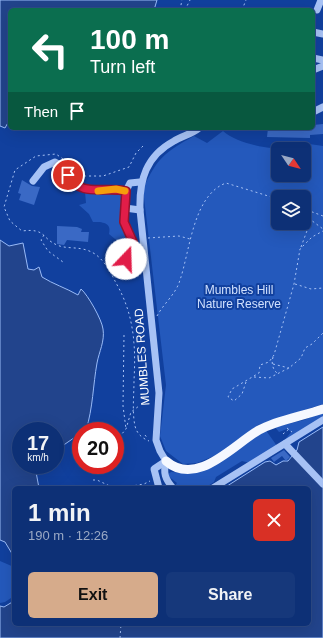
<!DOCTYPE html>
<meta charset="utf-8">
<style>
:root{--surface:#0d3076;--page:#16387b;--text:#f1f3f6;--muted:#9aa9c5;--line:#2d4b88;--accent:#d6ab8b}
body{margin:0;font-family:Helvetica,sans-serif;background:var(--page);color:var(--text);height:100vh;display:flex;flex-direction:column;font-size:15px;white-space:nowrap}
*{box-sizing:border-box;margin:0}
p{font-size:13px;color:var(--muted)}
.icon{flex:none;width:22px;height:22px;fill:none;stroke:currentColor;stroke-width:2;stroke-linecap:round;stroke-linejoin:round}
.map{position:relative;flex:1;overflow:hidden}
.panel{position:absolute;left:12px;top:486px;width:299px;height:140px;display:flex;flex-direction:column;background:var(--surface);border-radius:6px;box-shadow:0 4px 16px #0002,0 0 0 1px var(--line)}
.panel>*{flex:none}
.banner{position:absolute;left:8px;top:8px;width:307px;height:122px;border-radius:6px;box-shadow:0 4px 16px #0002,0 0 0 1px var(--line);background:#0b6e4f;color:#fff;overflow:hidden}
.needle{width:26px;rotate:125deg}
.tools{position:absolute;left:271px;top:142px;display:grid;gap:8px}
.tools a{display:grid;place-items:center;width:40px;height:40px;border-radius:6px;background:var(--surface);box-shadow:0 4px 16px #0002,0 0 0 1px var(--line);font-size:20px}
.speed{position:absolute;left:12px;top:422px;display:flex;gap:8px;font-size:20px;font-weight:700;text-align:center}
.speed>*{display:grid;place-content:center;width:52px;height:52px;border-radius:50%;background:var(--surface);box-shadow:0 4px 16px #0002,0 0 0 1px var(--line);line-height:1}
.speed small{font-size:10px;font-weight:400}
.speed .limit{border:6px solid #d22;background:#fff;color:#111}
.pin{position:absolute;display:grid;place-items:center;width:34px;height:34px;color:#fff;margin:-17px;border:2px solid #fff;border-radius:50%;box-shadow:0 1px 4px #0007}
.me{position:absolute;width:44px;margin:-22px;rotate:21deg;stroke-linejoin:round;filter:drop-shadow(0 0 3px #0008)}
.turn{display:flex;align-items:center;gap:14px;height:84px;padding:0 16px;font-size:18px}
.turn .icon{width:52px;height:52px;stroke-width:2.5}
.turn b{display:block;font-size:28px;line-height:34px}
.then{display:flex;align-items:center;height:38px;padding:0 16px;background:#0003;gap:8px;font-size:15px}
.round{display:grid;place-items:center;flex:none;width:42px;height:42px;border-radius:6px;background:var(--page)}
.summary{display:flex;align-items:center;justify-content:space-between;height:68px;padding:0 16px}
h1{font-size:24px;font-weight:700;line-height:30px}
.cta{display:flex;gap:8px;margin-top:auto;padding:8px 16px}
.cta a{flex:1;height:46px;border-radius:6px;background:var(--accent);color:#111;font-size:16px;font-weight:700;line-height:46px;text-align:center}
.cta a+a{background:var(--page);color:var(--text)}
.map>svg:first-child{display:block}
.green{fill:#2459bc;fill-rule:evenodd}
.water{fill:#22448c;stroke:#99bbf8}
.building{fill:#3a69c5}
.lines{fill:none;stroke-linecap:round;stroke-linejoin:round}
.path{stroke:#a7c2f5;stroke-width:1;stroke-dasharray:2 3;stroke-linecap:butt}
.minor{stroke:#a7c2f5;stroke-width:7}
.major{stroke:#f5f8ff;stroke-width:9}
.route-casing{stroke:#92132f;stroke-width:10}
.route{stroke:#e11d48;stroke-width:7}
.slow{stroke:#f59e0b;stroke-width:7}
.labels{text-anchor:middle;stroke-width:4;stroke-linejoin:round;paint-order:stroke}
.park-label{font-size:12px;fill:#d0e0fe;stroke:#11409e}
.street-label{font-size:12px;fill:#fff;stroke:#11409e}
</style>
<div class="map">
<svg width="323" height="638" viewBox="0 0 323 638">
<rect width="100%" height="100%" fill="#11409e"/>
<g class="green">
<path d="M 223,131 C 234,141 258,147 273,148 C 282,148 289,144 298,144 C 306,143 315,145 323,146 L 323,404 L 258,425 L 226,451 L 197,463 L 183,464 L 166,451 L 160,436 L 166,385 L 143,189 C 157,158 165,152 194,136 L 207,143 ZM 278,149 L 304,149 L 304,175 L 278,175 ZM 278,197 L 304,197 L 304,223 L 278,223 Z"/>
<path d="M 121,191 L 132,239 L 127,249 L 109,234 C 112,222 102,222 93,222 L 89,214 L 79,205 L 86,203 L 85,192 L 94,194 Z"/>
<polygon points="323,412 323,419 284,441 291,432 287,429 279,432 275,427 304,420"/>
<polygon points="265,429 277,446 250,463 242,461 216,477 214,482 205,488 177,488 175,486 177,483 167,475 171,472 187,473"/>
<polygon points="0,561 14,567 14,596 5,602 0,603"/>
</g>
<g class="water">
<polygon points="0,0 157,0 154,10 10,10 10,119 5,128 0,126"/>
<path d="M 0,240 L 9,246 L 23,243 L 28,269 L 34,270 L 39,267 L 42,277 C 53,284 66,288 78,295 L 81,289 C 88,295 102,320 103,329 C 105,341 99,352 97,363 C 93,385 93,408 86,430 L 81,431 L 81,433 L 55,451 L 55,431 L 21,431 L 21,465 L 40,465 L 36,472 L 39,488 L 14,488 L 14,557 L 5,542 L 0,540 Z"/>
<polygon points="323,427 323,638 0,638 0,606 4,607 14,601 14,624 309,624 309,488 224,488 265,462 270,461 276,465 283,461 288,461 297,450 299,442"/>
</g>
<g class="building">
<polygon points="323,124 323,134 310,135 310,138 267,137 268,128 313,128 313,125"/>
<polygon points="22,180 32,186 40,187 34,205 19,200 21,194 18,193"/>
<polygon points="57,226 77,227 82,229 81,232 89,232 88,242 67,240 64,245 57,244"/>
<polygon points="284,450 290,457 286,461 282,456 274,462 271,458"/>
</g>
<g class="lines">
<g class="path">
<polyline points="180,10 182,0"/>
<polyline points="185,10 190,0"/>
<polyline points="242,10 246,0"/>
<path d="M 143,146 L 136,153 L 129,167 L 103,176 L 81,176 L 73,166 L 56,154 L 36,156 L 15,170 L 4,207 L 10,221 L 22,231 C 46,228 41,238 57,245 C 68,250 81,245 95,254 C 105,261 111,273 116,283 C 134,314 136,346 134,380 C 134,395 132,412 135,426 C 137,434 142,438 149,441"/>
<polyline points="304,209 311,220 323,229"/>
<polyline points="307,210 323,216"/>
<polyline points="44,235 41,240 48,251 63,262"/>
<polyline points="148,238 179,236 190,239"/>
<polyline points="301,247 311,220"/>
<polyline points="295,284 311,289 323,288"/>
<path d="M 157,316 C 164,303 176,294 180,280 C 190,251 193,195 226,183 L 278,199"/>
<polyline points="124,335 123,406 126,429"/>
<path d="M 273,357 C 271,364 273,370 278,374"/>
<polyline points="273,364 289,368"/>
<polyline points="254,377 269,378 289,368 301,358 305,348 312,344 323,333"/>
<polyline points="246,382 242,394 234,401 228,397 232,389 259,373 260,365 269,362 274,355 294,284 300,249 312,237 323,231"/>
<polyline points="287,428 292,432"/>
<polyline points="283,434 289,429"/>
<polyline points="145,435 148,439"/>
<polyline points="116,441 126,429 131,412 139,406"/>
<polyline points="93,480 97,480 114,488"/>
<polyline points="120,488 144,484 150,481"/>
<polyline points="120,638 121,624"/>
</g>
<g class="minor">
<polyline points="317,10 321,0"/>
<polyline points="313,32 323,34"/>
<polyline points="313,58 323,60"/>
<polyline points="313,70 323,66"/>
<polyline points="313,112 323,107"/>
<path d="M 33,181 L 44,167 L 55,162 C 66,166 67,180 76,185 C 93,194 108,187 126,191"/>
<polyline points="125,208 140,210"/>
<polyline points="126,259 133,242 125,222 126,191 130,183 140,182"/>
<polyline points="285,444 323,484"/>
<path d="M 166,461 L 160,451 L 156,440 L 159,393 L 140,210 C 139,180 146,156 174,141 C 182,136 192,134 199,128"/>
<path d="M 166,461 C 163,473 165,479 173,488"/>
<polyline points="159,488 154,469 166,461"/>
<polyline points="213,488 323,420"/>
</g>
<path class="major" d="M 166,461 C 197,488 234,444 259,430 C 277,420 303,416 323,409"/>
</g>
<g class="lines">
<g class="route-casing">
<path id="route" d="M 68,175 C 80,198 105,186 126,191 L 124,222 L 133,242 L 126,259"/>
</g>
<use href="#route" class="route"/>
<polyline class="slow" points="98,191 116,189 125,191"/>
</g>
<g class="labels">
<g class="park-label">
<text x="239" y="294">Mumbles Hill<tspan x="239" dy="14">Nature Reserve</tspan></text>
</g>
<g class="street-label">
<text transform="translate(142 357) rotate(-94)" y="4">MUMBLES ROAD</text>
</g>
</g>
</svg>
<div class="tools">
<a><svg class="needle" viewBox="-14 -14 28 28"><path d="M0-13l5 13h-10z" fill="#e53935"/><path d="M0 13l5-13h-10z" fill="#9aa9c5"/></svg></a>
<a><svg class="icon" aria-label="layers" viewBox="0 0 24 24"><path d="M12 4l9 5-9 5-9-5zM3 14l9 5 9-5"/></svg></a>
</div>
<div class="speed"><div>17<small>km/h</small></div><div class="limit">20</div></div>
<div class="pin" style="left:68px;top:175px;background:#d93025"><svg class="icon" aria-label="arrive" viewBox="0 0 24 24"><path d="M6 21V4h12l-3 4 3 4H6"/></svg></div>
<svg class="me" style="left:126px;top:259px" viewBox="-20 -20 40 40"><circle r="19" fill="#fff"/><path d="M0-13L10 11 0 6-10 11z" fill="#e11d48"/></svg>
<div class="banner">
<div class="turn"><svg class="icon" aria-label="left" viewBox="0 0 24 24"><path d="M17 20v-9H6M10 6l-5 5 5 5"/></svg><div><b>100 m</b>Turn left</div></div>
<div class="then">Then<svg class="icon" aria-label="arrive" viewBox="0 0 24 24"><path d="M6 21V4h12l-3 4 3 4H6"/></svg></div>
</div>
<section class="panel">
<div class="summary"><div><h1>1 min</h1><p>190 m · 12:26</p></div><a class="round" style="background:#d93025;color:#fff"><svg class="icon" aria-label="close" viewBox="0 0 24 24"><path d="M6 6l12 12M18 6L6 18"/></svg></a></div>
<div class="cta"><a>Exit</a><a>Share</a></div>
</section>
</div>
